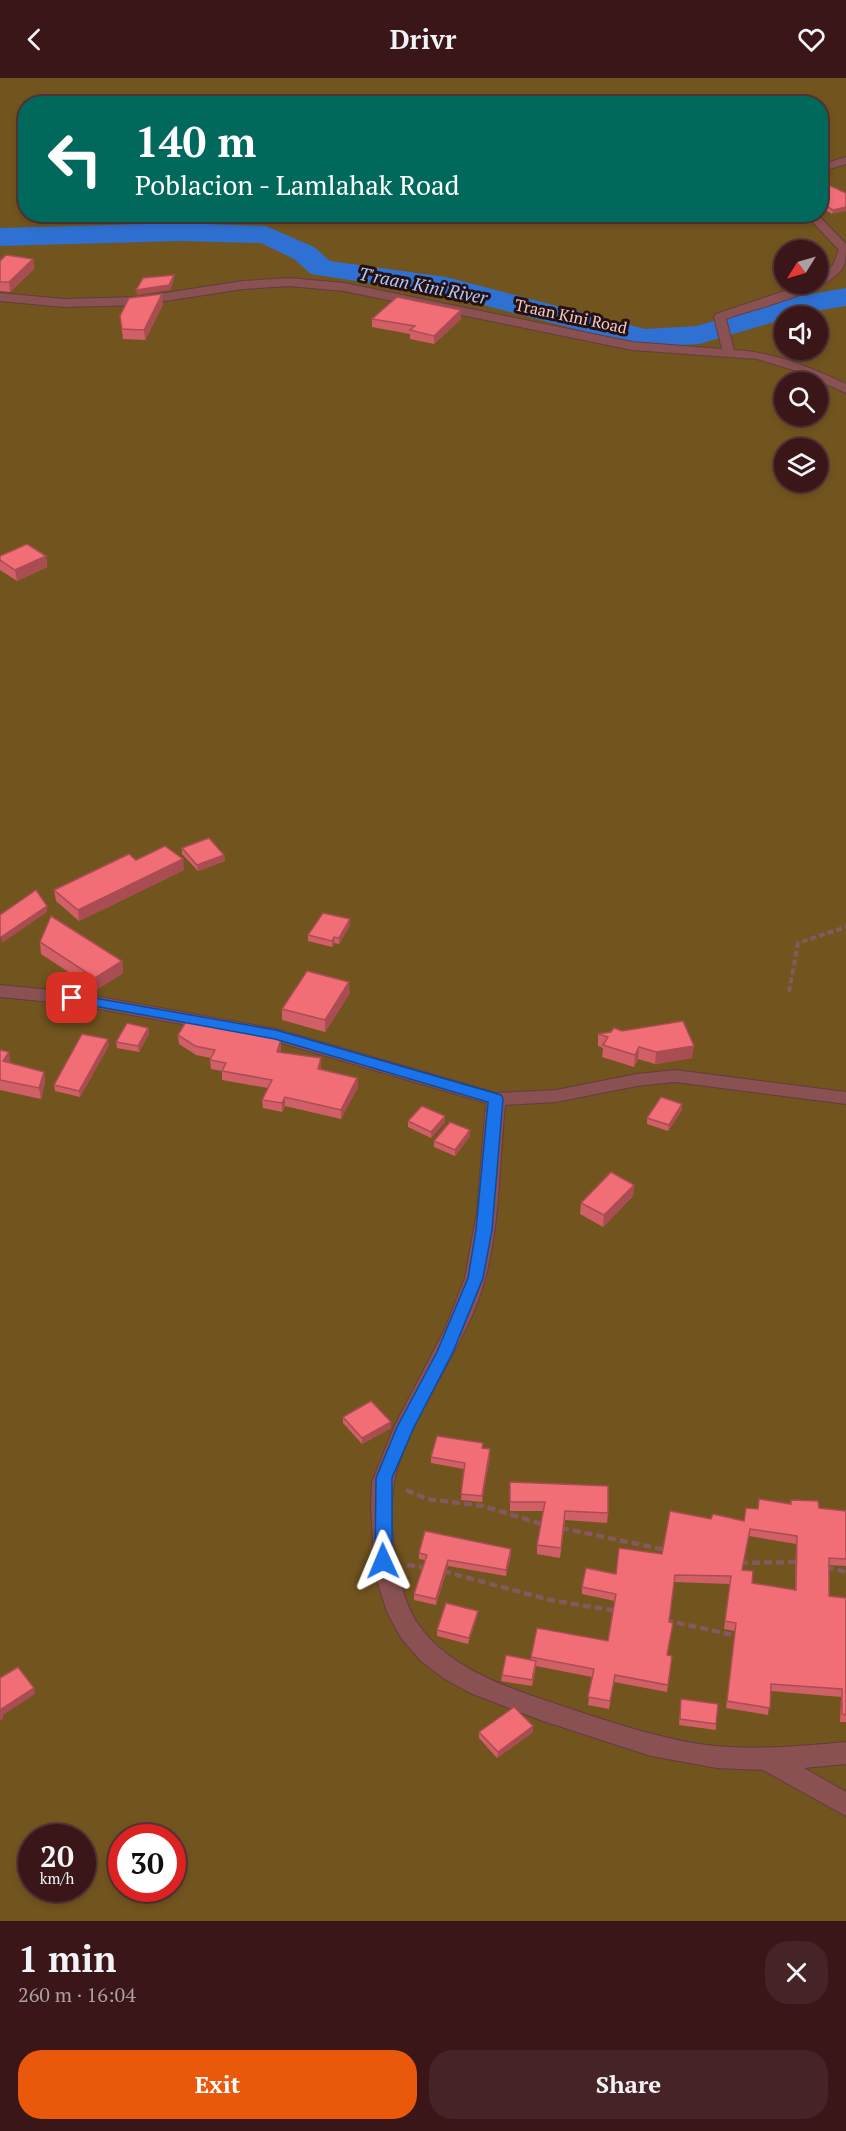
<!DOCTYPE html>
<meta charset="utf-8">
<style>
:root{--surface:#3b1619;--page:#462326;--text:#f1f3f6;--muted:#ac9fa2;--line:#543538;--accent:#ea580c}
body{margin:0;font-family:"PT Serif",serif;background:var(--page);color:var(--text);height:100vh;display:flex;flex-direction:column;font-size:22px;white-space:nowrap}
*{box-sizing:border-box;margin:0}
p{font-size:20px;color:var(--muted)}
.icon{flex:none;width:33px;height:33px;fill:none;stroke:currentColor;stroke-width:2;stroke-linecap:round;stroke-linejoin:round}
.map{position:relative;height:1843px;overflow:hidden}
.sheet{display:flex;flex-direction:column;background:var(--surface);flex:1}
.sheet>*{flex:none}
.hud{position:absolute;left:18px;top:18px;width:810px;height:126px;border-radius:24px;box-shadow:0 3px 9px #0003,0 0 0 2px var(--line);background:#00695c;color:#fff;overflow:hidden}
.needle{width:39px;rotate:233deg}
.fabs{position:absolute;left:774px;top:162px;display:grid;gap:12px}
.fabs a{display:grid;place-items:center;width:54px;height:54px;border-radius:50%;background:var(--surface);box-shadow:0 3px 9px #0003,0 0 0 2px var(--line);font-size:30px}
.speed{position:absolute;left:18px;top:1746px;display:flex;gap:12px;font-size:30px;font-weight:700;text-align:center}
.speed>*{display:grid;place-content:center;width:78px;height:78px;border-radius:50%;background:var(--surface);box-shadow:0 3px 9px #0003,0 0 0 2px var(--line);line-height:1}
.speed small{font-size:15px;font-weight:400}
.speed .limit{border:9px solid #d22;background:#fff;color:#111}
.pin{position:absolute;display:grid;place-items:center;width:51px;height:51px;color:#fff;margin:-26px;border-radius:12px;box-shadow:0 3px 9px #0006}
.me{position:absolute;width:66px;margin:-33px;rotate:359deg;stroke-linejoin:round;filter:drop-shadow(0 0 4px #0008)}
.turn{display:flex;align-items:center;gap:21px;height:126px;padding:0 18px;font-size:27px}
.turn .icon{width:78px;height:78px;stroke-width:2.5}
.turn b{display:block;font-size:42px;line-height:51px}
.round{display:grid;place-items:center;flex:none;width:63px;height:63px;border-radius:24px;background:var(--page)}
.overview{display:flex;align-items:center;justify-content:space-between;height:102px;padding:0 18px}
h1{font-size:36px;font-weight:800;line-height:45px}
.primary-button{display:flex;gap:12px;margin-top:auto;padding:12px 18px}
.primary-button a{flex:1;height:69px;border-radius:24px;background:var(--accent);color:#fff;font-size:24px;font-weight:800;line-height:69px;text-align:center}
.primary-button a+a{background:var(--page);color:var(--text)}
header{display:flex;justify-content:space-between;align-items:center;height:78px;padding:0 18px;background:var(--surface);font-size:27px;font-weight:800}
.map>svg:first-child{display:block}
.green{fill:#72541f;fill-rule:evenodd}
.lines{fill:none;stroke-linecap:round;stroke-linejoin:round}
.river{fill:#2f71d2;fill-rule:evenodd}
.minor-casing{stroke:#663b40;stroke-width:2}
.path-far1{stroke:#85585b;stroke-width:4;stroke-dasharray:6 3;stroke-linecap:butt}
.path{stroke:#85585b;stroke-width:4.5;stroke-dasharray:8 4;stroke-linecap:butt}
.minor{fill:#895152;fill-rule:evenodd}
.wall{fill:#d05f66;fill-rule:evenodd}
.shaded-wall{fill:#a94d53}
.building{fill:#f26e77;stroke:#a94d53;stroke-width:1.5;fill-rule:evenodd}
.route{fill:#1a73e8;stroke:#114b97;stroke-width:1.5}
.labels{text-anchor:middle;stroke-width:6;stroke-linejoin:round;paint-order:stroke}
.far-street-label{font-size:16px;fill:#eccbca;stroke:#271011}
.far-water-label{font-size:18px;font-style:italic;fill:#a8c9f9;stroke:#271011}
</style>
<header><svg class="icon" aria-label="back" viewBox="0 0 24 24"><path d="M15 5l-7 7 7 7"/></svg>Drivr<svg class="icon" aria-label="heart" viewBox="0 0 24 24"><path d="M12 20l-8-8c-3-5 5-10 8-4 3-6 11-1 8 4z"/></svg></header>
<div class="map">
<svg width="846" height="1843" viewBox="0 0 846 1843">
<rect width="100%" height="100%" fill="#4f1d21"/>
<path class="green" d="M 0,0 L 846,0 L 846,1843 L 0,1843 ZM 26,26 L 820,26 L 820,136 L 26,136 ZM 784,172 L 818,172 L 818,206 L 784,206 ZM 784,238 L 818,238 L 818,272 L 784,272 ZM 784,304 L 818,304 L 818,338 L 784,338 ZM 784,370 L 818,370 L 818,404 L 784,404 ZM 32,1760 L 82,1760 L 82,1810 L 32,1810 ZM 122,1760 L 172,1760 L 172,1810 L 122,1810 Z"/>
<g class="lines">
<polygon class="river" points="179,145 266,148 314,169 330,183 446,199 645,251 697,248 799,218 846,210 846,228 784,238 784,241 699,266 645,269 445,217 311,196 294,181 261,165 179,163 0,168 0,150"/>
<g class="minor-casing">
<g id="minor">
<polygon points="846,79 846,86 820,94 820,87"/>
<path d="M 805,136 L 817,136 L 846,166 C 846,174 846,183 843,190 C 826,215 756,230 726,241 L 734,272 C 775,274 810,289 846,306 L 846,315 L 797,293 L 757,281 L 632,272 L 344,213 L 289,208 L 243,211 L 139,227 L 64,229 L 0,223 L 0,215 L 64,221 L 139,219 L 243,203 L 289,200 L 344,205 L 632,264 L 722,271 L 714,239 L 716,236 L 805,206 L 818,206 L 818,199 L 833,187 L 839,172 Z"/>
<path d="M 0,907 L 72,914 L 276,951 L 496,1015 L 556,1012 L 637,996 L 675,992 L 846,1014 L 846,1026 L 675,1004 L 637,1008 L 556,1024 L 505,1027 C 498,1094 501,1162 477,1226 C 455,1282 405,1348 394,1404 C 387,1441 396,1515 418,1546 C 453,1596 519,1613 574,1632 C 620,1647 667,1663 715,1668 C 759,1672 803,1668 846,1664 L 846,1686 L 804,1690 L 846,1714 L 846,1738 L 763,1692 L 717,1690 L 651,1678 L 543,1643 L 470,1615 L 443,1600 L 420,1582 L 401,1560 L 387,1534 L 375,1496 L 371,1428 L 372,1404 L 395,1347 L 445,1251 L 465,1200 L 477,1134 L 486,1025 L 275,963 L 72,926 L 0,919 Z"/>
</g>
</g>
<polyline class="path-far1" points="789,914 798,865 846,849"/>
<g class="path">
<polyline points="406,1412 427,1421 483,1428 545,1447"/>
<polyline points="561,1450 666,1472"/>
<polyline points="740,1485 798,1484"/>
<polyline points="407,1487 427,1490"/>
<polyline points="826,1489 846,1494"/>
<polyline points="443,1493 550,1522 617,1533"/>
<polyline points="665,1542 737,1558"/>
</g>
<use href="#minor" class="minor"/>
</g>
<g class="wall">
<polygon points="820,103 846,115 832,136 820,129"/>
<polygon points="33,181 34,191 10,214 0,213 0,183"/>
<polygon points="163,226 145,262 123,261 120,238"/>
<polygon points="461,232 461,241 434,266 410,261 410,256 372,249 372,241"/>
<polygon points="0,478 46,478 47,489 17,503 0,492"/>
<polygon points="182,770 224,777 225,783 198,793 182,776"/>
<polygon points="136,782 184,792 79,843 56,823 54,812"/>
<polygon points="350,847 339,866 335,865 332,869 308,863 308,857"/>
<polygon points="40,864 122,883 123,895 96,912 41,876"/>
<polygon points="350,915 325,954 282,942 282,931"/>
<polygon points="148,950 149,956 139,974 117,970 116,964"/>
<polygon points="598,956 692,980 655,986 638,981 634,989 602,979 603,970 598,968"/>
<polygon points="178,957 281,961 281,970 280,975 321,980 321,991 357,1000 358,1009 341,1041 285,1028 282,1034 263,1030 262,1022 268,1010 222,1002 222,993 211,991 210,982 211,980 196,977 179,966"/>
<polygon points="109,967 80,1019 55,1013 54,1007"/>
<polygon points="0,972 11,985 44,994 45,1004 41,1021 0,1012"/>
<polygon points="682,1026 682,1032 668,1053 647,1046 647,1040"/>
<polygon points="408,1043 445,1044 431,1060 408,1049"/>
<polygon points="470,1052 470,1058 455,1078 434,1069 434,1063"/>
<polygon points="634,1107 633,1118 603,1149 580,1136 581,1125"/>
<polygon points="343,1339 391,1344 391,1350 362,1366 343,1345"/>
<polygon points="483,1365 483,1370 490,1371 490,1377 482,1424 461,1422 464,1391 431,1385 431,1379"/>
<polygon points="510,1404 608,1435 607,1445 565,1442 560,1480 537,1476 537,1467 543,1433 510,1433"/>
<path d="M 791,1422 L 819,1430 L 846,1433 L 846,1488 L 829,1487 L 829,1518 L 846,1520 L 846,1644 L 840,1644 L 841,1619 L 771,1613 L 768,1637 L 726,1630 L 735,1553 L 724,1551 L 730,1506 L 674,1504 L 669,1544 L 668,1577 L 672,1578 L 667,1614 L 614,1604 L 609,1631 L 588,1627 L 592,1599 L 536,1588 L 532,1608 L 501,1603 L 502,1597 L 531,1582 L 531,1579 L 608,1563 L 615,1523 L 582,1516 L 582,1509 L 616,1496 L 662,1476 L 711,1441 L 744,1443 L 757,1431 L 790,1426 ZM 749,1458 L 796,1466 L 795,1512 L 752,1505 L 742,1492 Z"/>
<polygon points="511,1471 511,1477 506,1498 448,1488 436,1527 414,1522 414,1516 425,1482 419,1481 419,1475"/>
<polygon points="478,1533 477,1539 468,1566 437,1558 437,1552"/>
<polygon points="681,1621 716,1646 716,1652 679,1647"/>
<polygon points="533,1648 533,1654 497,1680 479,1660 479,1654"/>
</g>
<g class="shaded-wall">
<polygon points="846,129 846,133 832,136 833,132"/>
<polygon points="33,181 34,191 10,214 9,204"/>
<polygon points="174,197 174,202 170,212 137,217 136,212"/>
<polygon points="162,216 163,226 145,262 144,252"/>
<polygon points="461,232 461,241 434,266 434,258"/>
<polygon points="46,478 47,489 17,503 15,492"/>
<polygon points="224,777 225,783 198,793 197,787"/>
<polygon points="183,781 184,792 79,843 78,832"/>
<polygon points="47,828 47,834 2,865 1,859"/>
<polygon points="350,841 350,847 339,866 339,860"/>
<polygon points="334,859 335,865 332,869 332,863"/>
<polygon points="122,883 123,895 96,912 95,900"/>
<polygon points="349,904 350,915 325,954 325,942"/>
<polygon points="148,950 149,956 139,974 138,968"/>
<polygon points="108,961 109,967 80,1019 79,1013"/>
<polygon points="281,961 281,970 277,983 277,974"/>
<polygon points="694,968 692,980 655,986 656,974"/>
<polygon points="639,969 638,981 634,989 635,977"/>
<polygon points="9,974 11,985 3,983"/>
<polygon points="321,980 321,989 318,999 318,991"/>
<polygon points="44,994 45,1004 41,1021 39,1010"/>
<polygon points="357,1000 358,1009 341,1041 341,1032"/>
<polygon points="285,1019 285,1028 282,1034 282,1025"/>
<polygon points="682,1026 682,1032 668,1053 669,1047"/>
<polygon points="445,1038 445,1044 431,1060 431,1054"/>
<polygon points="470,1052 470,1058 455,1078 455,1072"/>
<polygon points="634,1107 633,1118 603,1149 604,1137"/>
<polygon points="391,1344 391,1350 362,1366 362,1360"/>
<polygon points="490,1371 490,1377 482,1424 482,1418"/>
<polygon points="511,1471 511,1477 506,1498 506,1492"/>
<polygon points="448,1482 448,1488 436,1527 436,1521"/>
<polygon points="478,1533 477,1539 468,1566 469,1560"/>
<polygon points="34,1610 35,1616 3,1637 3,1641 0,1643 0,1632"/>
<polygon points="533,1648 533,1654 497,1680 498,1674"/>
</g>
<g class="building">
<polygon points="820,103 846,115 846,129 833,132 820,124"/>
<polygon points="6,177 33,181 9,204 0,204 0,183"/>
<polygon points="174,197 169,207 136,212 143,200"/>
<polygon points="162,216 144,252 122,251 120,238 129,220"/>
<polygon points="397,219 461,232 434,258 410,252 415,248 372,241"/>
<polygon points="27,466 46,478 15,492 0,482 0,478"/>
<polygon points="209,760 224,777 197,787 182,770"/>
<polygon points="165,768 183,781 78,832 54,812 129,776 136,782"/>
<polygon points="36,812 47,828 1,859 0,858 0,837"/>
<polygon points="323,835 350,841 339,860 334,859 332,863 308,857"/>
<polygon points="51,838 122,883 95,900 40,864"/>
<polygon points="307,893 349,904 325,942 282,931"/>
<polygon points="187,942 281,961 277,974 321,980 318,991 357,1000 341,1032 285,1019 282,1025 262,1022 272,1002 222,993 226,985 210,982 215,972 195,968 178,957"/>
<polygon points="683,943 694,968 656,974 639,969 635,977 603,967 608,959 598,956 611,954 614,950 622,953"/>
<polygon points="127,945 148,950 138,968 116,964"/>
<polygon points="82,956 108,961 79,1013 54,1007"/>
<polygon points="0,972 9,974 3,983 44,994 39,1010 0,1002"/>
<polygon points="661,1019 682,1026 669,1047 647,1040"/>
<polygon points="422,1028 445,1038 431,1054 408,1043"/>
<polygon points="450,1044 470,1052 455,1072 434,1063"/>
<polygon points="611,1094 634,1107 604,1137 581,1125"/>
<polygon points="371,1323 391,1344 362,1360 343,1339"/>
<polygon points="437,1358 483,1365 482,1370 490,1371 482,1418 461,1416 465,1385 431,1379"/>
<polygon points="510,1404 608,1408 608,1435 565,1433 561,1470 537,1467 545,1424 510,1424"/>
<path d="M 759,1421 L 791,1426 L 791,1422 L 818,1423 L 819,1430 L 846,1433 L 846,1481 L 829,1480 L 829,1518 L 846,1520 L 846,1637 L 842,1636 L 842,1611 L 771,1606 L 770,1630 L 727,1623 L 736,1545 L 725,1543 L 731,1498 L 675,1497 L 669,1544 L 673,1545 L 667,1577 L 672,1578 L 668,1607 L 615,1597 L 610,1623 L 588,1619 L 594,1591 L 531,1579 L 537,1550 L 608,1563 L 616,1516 L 582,1509 L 586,1490 L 616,1496 L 619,1470 L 662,1476 L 670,1433 L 711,1441 L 713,1436 L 744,1443 L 746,1430 L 758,1431 ZM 750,1451 L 797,1458 L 796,1512 L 752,1505 L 753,1493 L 742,1492 Z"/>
<polygon points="425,1453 511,1471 506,1492 448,1482 436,1521 414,1516 427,1477 419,1475"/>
<polygon points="446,1525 478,1533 469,1560 437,1552"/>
<polygon points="506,1577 536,1583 532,1602 502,1597"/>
<polygon points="18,1589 34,1610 0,1632 0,1600"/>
<polygon points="681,1621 718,1626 716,1646 680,1641"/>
<polygon points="514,1629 533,1648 498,1674 479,1654"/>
</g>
<polygon class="route" points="72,916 276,952 501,1017 503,1021 492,1152 483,1200 453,1274 414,1349 392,1400 392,1483 389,1488 383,1490 377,1488 375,1483 376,1400 397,1349 437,1274 468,1200 476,1152 488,1024 275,961 67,923 67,917"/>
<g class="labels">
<g class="far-street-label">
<text transform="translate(571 238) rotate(12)" y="6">Traan Kini Road</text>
</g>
<g class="far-water-label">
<text transform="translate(423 208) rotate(11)" y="6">T'raan Kini River</text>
</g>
</g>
</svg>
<div class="fabs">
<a><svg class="needle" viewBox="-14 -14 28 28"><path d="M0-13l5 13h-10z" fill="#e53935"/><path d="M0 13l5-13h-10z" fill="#ac9fa2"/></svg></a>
<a><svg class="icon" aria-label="sound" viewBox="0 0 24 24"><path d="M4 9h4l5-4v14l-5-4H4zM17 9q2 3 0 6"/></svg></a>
<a><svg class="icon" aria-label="search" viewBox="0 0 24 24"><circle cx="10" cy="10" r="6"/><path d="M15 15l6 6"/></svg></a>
<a><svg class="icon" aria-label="layers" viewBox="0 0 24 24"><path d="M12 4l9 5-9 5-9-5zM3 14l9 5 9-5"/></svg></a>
</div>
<div class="speed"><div>20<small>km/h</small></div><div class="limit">30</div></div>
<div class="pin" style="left:72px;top:920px;background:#d93025"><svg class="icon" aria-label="arrive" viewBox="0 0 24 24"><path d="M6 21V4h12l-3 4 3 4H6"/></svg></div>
<svg class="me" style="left:383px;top:1483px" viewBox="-20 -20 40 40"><path d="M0-17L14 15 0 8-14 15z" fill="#1a73e8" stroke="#fff" stroke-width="4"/></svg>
<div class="hud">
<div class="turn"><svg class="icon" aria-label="left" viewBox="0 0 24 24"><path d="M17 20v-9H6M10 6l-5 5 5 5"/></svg><div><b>140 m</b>Poblacion - Lamlahak Road</div></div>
</div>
</div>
<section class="sheet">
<div class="overview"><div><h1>1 min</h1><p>260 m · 16:04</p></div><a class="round"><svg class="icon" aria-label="close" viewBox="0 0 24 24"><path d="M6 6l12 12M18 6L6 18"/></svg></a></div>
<div class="primary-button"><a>Exit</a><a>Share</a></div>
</section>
